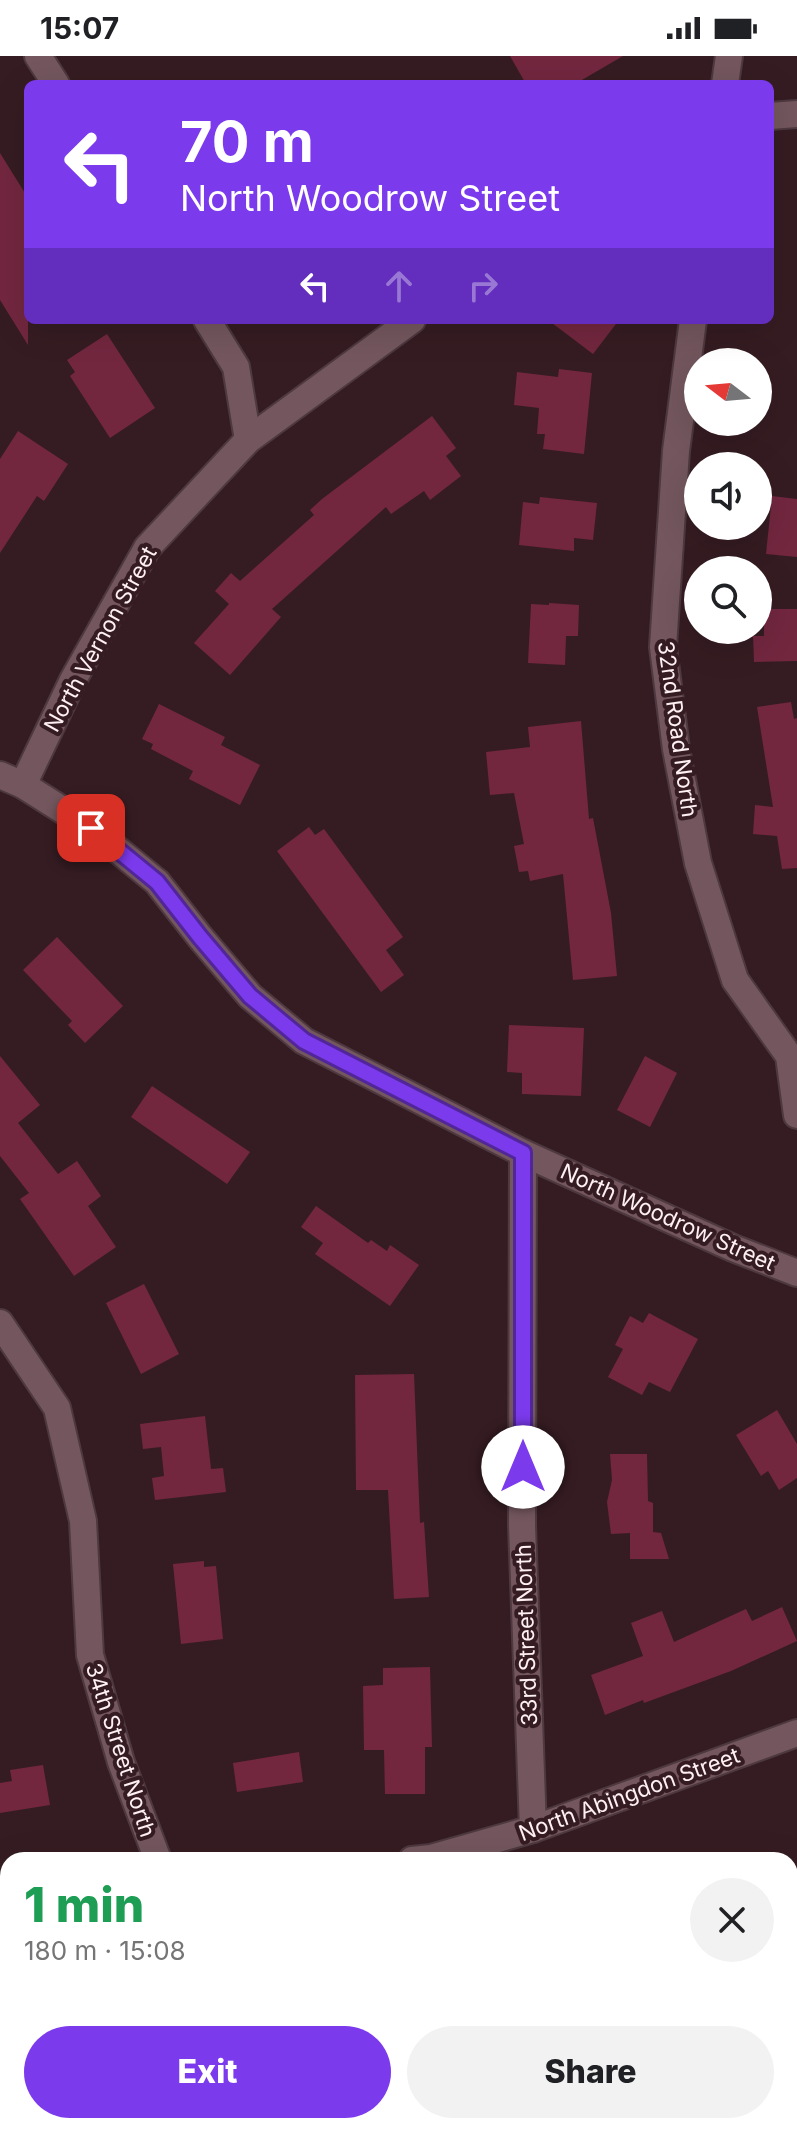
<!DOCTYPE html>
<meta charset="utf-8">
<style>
:root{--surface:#fff;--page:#f2f2f2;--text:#202124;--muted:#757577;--accent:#7c3aed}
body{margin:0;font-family:Inter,sans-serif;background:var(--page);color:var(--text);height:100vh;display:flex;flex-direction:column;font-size:30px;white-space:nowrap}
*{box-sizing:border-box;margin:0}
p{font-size:26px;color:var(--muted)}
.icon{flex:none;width:44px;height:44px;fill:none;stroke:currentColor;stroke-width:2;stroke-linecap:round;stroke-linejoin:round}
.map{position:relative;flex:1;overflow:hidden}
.drawer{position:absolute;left:0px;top:1796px;width:798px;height:282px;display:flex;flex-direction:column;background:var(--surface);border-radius:24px 24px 0 0;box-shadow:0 8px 32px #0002}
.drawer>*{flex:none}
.banner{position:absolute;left:24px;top:24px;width:750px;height:244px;border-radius:12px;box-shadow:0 8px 32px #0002;background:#7c3aed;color:#fff;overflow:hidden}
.needle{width:52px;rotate:286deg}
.buttons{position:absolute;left:684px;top:292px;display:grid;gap:16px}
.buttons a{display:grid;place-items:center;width:88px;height:88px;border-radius:50%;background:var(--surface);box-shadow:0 8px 32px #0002;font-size:40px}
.pin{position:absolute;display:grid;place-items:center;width:68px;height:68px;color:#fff;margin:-34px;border-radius:16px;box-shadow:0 4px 12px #0006}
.me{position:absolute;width:88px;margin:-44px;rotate:0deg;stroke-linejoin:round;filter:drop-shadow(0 0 6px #0008)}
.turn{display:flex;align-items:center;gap:28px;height:168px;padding:0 24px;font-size:36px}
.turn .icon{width:104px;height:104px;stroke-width:2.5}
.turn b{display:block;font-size:56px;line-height:68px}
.lanes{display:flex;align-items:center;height:76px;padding:0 24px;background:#0003;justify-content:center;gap:40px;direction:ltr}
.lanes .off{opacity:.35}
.round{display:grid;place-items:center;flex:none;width:84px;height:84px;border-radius:42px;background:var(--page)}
.headline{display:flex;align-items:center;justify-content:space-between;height:136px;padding:0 24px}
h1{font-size:48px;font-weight:800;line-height:60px;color:#1e9e55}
.cta{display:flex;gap:16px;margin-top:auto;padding:16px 24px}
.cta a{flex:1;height:92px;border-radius:48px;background:var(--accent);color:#fff;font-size:32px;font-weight:800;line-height:92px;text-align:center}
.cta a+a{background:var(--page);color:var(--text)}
.status{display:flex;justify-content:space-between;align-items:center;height:56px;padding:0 40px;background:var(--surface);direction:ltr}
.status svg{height:22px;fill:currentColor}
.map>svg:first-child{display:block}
.building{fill:#72273f}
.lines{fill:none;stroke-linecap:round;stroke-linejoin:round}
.street-casing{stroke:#4d393f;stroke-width:30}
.street{stroke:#74575e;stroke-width:26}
.route-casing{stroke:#51269a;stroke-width:20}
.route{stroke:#7c3aed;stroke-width:14}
.labels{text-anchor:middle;stroke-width:8;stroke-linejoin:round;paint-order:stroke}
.street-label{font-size:22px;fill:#fef0f3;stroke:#351c22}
</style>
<div class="status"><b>15:07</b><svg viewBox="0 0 49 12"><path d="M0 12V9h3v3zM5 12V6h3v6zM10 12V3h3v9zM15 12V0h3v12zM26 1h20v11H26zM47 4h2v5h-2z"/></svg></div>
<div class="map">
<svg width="797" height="2077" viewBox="0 0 797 2077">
<rect width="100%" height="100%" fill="#351c22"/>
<g class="building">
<polygon points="510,0 623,0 575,28 526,28"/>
<polygon points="0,97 28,142 28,289 0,244"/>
<polygon points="548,264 619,264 593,298"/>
<polygon points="107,278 155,352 110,382 70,320 75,316 67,304"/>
<polygon points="559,313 592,317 584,398 543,393 545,378 537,378 539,352 514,349 517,316 558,321"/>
<polygon points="432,360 456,392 446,400 461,420 430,444 424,435 391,458 386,451 272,553 281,561 230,619 194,587 229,548 215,535 231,517 240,525 314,459 310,454 322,443"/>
<polygon points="18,375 68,408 44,445 37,440 0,497 0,403"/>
<polygon points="772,440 797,443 797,501 766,498"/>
<polygon points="540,441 597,447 593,484 574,482 574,495 519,489 523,446 539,448"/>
<polygon points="549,547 579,549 578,580 566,580 565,609 528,607 531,548 549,549"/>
<polygon points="764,553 797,553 797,605 754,606 753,580 764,580"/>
<polygon points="791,646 794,663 797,662 797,812 782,813 777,780 753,778 755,749 773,751 757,651"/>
<polygon points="159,648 225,681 221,689 260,709 240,749 189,723 193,715 151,693 153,688 142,683"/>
<polygon points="581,665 589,763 593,762 611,857 617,920 573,924 563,818 530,825 528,815 519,816 514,790 524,788 514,737 490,739 486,696 530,691 528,671"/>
<polygon points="309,771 315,779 324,773 403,881 386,894 404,919 381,936 277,795"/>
<polygon points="57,881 123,950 85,987 68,969 72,965 23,914"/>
<polygon points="509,969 584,972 581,1040 522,1038 522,1017 507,1016"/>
<polygon points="0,1000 40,1049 18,1067 58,1118 77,1105 101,1140 88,1150 116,1191 74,1220 20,1143 29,1137 0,1100"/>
<polygon points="645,1000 677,1017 650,1071 617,1054"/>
<polygon points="152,1030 250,1096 227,1128 131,1061"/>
<polygon points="316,1150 368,1187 371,1184 387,1195 390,1189 419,1209 390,1250 315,1198 323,1187 301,1171"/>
<polygon points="144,1228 179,1298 141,1318 106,1247"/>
<polygon points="649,1257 698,1283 670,1336 649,1326 642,1339 608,1321 623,1293 615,1289 630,1260 643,1267"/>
<polygon points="414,1318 420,1467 424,1466 429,1541 394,1543 388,1434 356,1434 355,1319"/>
<polygon points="777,1354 797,1388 797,1422 779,1434 768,1415 761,1420 736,1379"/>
<polygon points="205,1360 211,1413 223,1412 226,1436 155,1444 152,1422 164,1420 161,1391 143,1393 140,1368"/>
<polygon points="610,1398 647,1398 648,1445 653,1447 653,1476 661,1477 669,1503 630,1503 630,1477 611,1478 607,1446 612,1424"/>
<polygon points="204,1505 204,1511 216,1510 223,1583 181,1588 173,1508"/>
<polygon points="782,1551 797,1585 731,1615 644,1647 643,1644 605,1659 591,1619 643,1600 631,1567 662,1555 674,1586 746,1553 752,1565"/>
<polygon points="430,1611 432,1691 425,1691 425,1738 385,1738 384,1694 364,1694 363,1630 383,1629 383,1612"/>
<polygon points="299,1696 303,1726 237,1736 233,1707"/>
<polygon points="43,1709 50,1749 0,1757 0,1727 12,1725 10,1714"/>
</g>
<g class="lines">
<g class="street-casing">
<g id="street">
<polyline points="38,0 56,28"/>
<polyline points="725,28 729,0"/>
<polyline points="770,60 797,58"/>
<polyline points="207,264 236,311 248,384"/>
<polyline points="693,264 676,395 663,591 676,693 698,807 735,924 789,1000 797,1059"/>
<polyline points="0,719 23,729 91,772 157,826 200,881 250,940 304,985 523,1097 733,1192 797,1217"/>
<polyline points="23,729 73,624 147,492 248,384 412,264"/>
<polyline points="523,1097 522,1470 533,1773"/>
<polyline points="0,1267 57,1352 83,1465 90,1599 121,1706 158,1804"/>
<polyline points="412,1804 431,1802 533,1773 797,1677"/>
<polyline points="0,1869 8,1867"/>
<polyline points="201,2077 203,2070"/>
</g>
</g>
<use href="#street" class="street"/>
</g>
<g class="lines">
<g class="route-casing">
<polyline id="route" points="91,772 157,826 200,881 250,940 304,985 523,1097 523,1411"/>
</g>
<use href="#route" class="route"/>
</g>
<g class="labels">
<g class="street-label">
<text transform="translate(100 583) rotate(-61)" y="8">North Vernon Street</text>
<text transform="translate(678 673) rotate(82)" y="8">32nd Road North</text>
<text transform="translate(668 1161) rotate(24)" y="8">North Woodrow Street</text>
<text transform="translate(526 1579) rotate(-92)" y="8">33rd Street North</text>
<text transform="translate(121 1694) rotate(72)" y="8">34th Street North</text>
<text transform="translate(629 1738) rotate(-20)" y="8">North Abingdon Street</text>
</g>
</g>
</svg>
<div class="buttons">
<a><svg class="needle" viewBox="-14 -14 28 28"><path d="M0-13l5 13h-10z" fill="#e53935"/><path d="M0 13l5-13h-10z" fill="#757577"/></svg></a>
<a><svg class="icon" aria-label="sound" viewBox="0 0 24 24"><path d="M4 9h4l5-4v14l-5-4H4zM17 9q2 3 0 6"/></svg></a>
<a><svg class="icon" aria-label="search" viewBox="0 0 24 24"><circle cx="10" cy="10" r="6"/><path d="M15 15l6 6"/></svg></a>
</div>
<div class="pin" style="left:91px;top:772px;background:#d93025"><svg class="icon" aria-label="arrive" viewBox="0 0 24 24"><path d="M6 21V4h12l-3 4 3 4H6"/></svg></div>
<svg class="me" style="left:523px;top:1411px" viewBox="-20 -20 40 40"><circle r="19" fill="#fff"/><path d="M0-13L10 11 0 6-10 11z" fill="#7c3aed"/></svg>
<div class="banner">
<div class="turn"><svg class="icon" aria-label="left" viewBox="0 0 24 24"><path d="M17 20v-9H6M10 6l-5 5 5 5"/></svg><div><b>70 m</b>North Woodrow Street</div></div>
<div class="lanes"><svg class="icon" aria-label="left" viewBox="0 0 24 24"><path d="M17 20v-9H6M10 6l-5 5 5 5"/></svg><svg class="icon off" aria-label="ahead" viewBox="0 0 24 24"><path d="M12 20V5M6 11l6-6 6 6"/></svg><svg class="icon off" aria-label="right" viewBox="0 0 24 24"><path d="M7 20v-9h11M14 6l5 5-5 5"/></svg></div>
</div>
<section class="drawer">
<div class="headline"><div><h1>1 min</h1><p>180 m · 15:08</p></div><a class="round"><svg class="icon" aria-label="close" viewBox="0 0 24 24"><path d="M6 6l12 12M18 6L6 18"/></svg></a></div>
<div class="cta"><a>Exit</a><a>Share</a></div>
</section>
</div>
